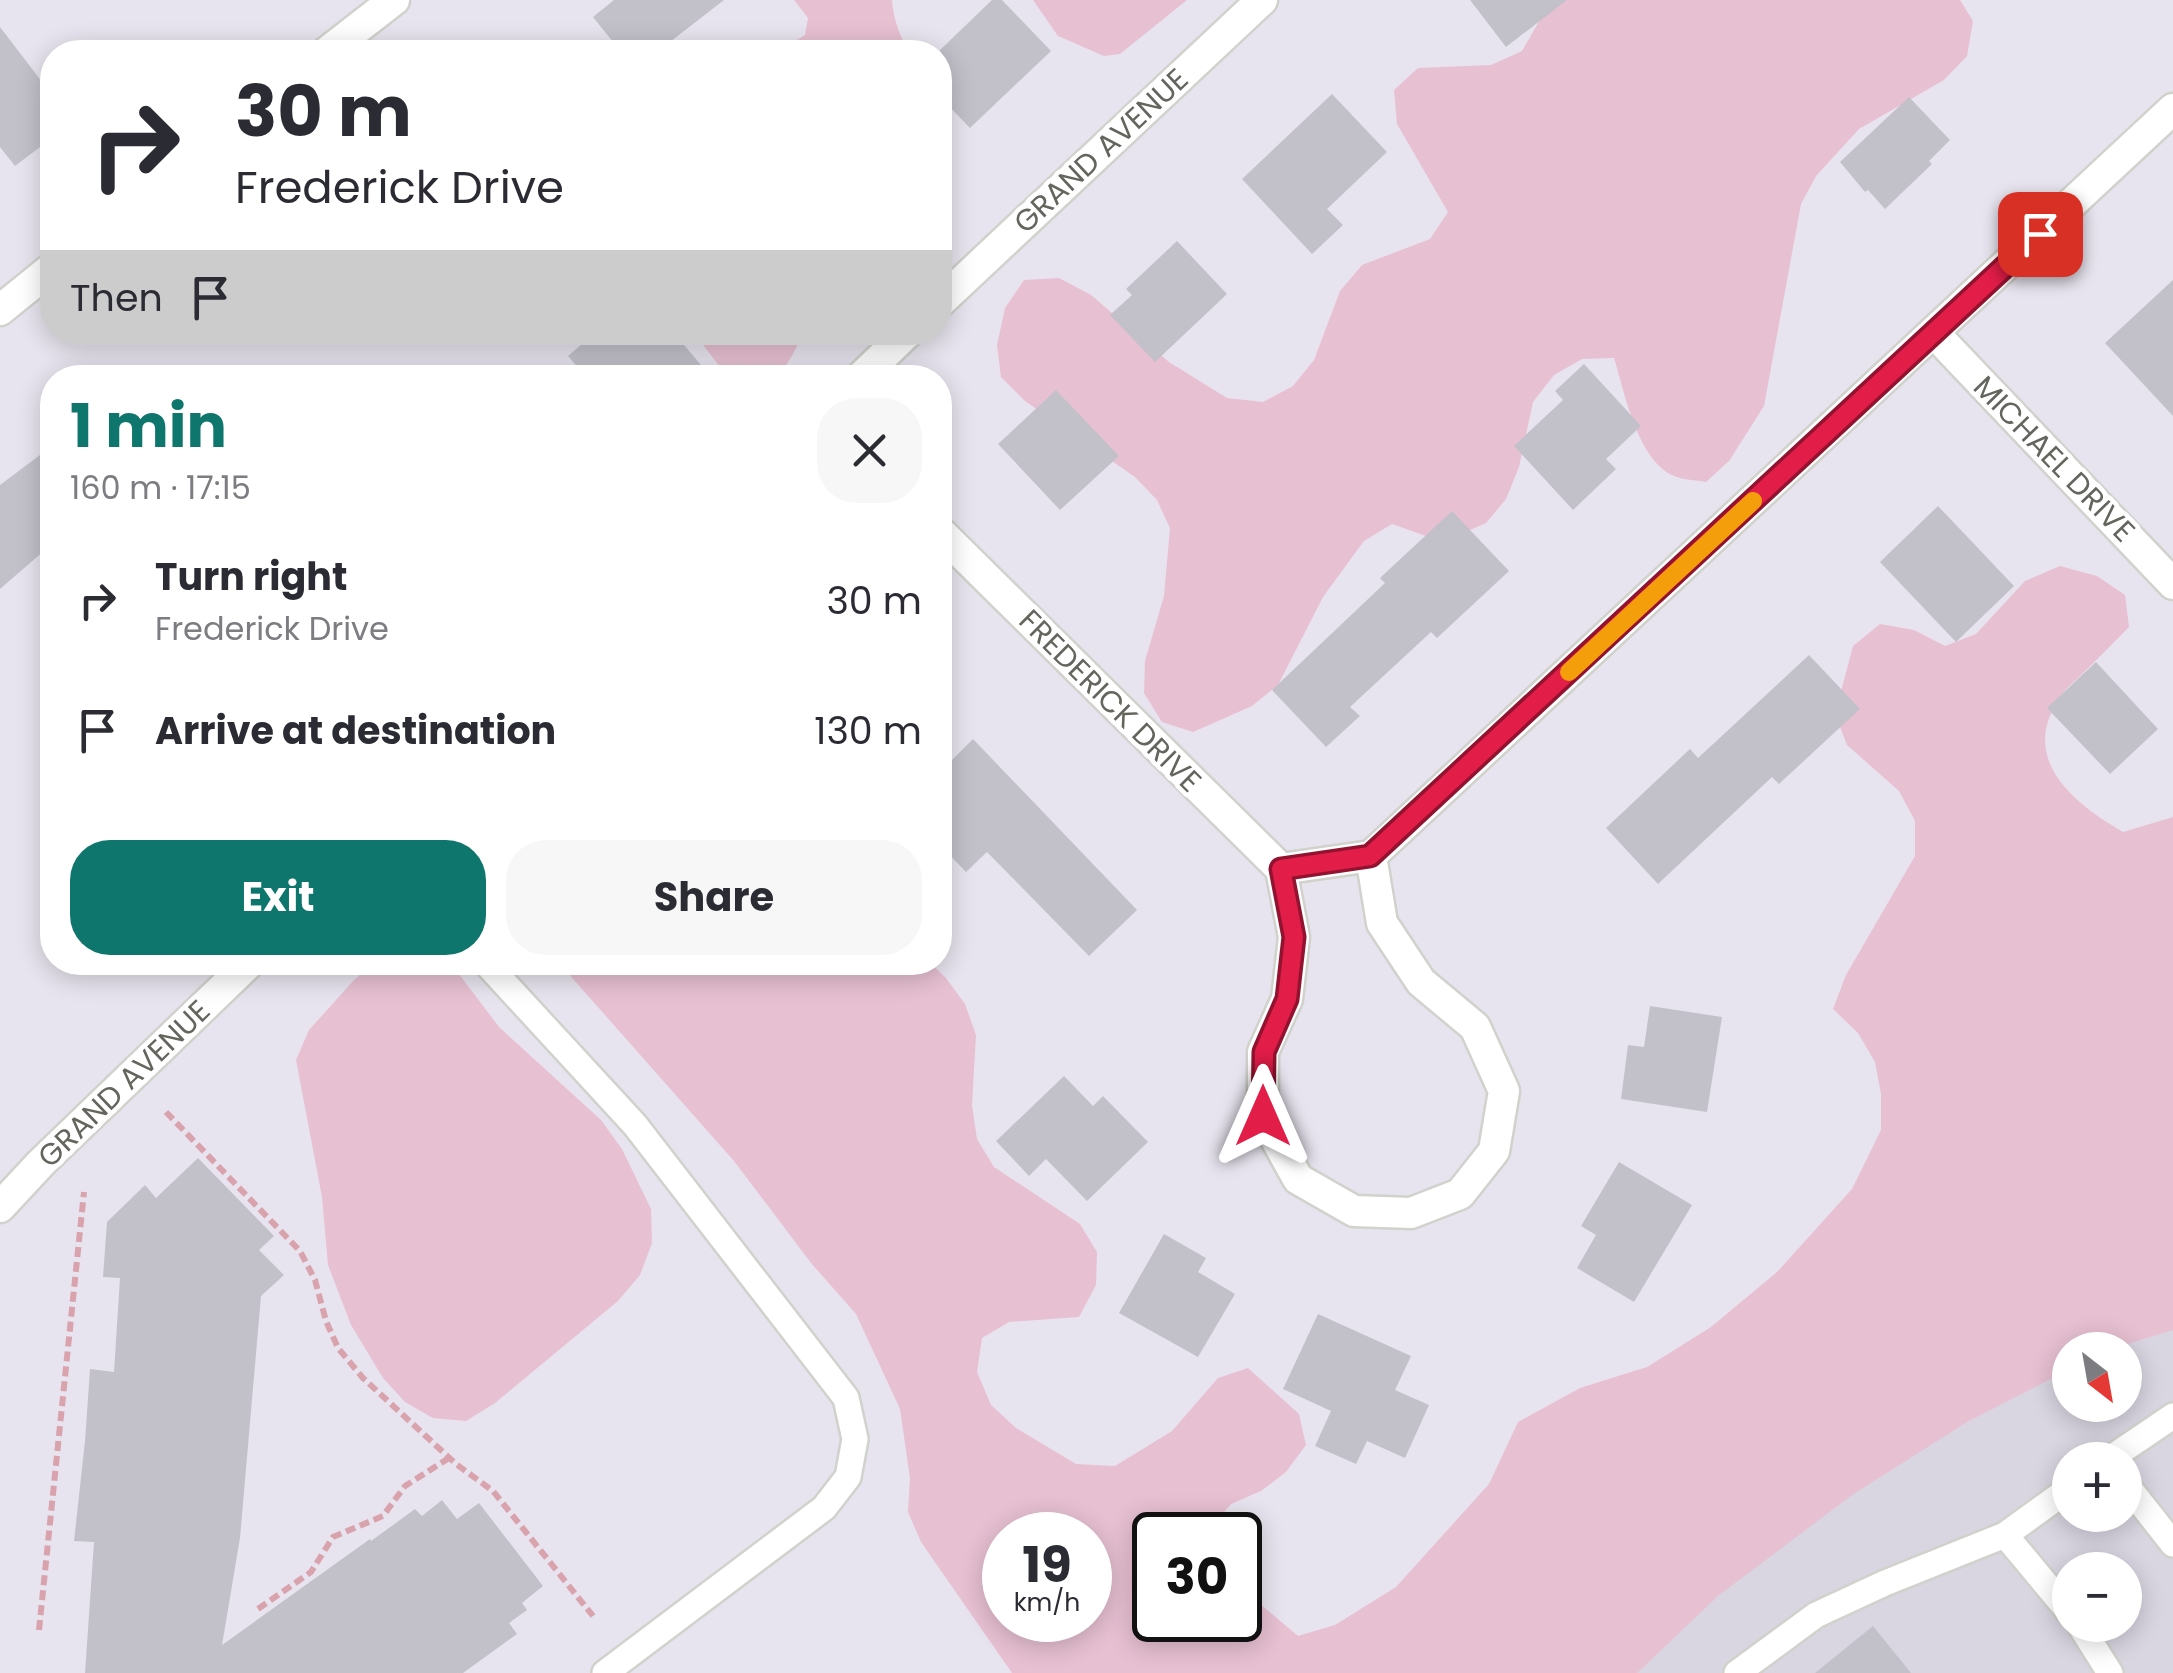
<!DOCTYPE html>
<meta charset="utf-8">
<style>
:root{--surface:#fff;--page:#f7f7f7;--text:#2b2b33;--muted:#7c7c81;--accent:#0f766e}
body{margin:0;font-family:Poppins,sans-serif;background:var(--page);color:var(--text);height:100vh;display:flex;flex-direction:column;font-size:38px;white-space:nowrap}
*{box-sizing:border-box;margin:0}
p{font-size:32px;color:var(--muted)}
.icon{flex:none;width:55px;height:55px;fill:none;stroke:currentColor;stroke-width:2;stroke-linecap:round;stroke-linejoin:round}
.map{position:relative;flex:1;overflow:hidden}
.panel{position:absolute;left:40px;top:365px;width:912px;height:610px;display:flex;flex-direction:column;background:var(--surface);border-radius:40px;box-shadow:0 5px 25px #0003}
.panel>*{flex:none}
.hud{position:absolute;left:40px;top:40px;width:912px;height:305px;border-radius:40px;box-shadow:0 5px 25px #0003;background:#fff;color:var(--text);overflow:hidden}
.needle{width:65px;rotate:149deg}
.buttons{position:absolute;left:2052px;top:1332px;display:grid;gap:20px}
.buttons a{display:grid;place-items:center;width:90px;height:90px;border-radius:50%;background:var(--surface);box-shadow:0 5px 25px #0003;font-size:50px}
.speed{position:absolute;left:982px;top:1512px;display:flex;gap:20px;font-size:50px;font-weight:700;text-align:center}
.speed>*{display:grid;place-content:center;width:130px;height:130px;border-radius:50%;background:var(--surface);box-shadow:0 5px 25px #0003;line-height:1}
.speed small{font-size:25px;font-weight:400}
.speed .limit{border:5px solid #111;border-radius:15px;background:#fff;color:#111}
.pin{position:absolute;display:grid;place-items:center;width:85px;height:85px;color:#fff;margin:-42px;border-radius:20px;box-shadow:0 5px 15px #0006}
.me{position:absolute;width:110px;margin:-55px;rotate:0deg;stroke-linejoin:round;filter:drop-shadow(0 0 8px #0008)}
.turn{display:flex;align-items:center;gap:35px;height:210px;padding:0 30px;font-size:45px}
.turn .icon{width:130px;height:130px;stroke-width:2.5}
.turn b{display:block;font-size:70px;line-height:85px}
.then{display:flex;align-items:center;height:95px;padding:0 30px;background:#0003;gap:20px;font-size:38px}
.round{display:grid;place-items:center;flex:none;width:105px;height:105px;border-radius:40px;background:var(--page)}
.summary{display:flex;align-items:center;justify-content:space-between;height:170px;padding:0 30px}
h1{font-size:60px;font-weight:700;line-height:75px;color:var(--accent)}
.button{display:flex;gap:20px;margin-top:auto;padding:20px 30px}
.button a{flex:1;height:115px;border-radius:40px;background:var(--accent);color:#fff;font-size:40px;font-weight:700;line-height:115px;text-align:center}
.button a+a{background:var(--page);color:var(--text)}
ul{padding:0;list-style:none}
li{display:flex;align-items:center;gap:30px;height:130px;padding:0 30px}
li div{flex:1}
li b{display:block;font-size:38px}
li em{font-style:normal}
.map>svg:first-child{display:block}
.education{fill:#d9d5e1;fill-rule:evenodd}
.green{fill:#e7c0d2;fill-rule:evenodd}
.building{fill:#c2c1ca}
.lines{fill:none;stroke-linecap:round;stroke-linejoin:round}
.service-casing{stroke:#d0d2cb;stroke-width:30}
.minor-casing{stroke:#d0d2cb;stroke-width:35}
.tertiary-casing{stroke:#d0d2cb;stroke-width:35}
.path{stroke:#d9a3ad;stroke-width:6;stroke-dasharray:10 5;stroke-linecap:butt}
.service{stroke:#fff;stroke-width:25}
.minor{stroke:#fff;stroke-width:30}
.tertiary{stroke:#fff;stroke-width:30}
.route-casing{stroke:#92132f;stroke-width:25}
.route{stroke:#e11d48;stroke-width:18}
.slow{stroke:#f59e0b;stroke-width:18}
.labels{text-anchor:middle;stroke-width:9;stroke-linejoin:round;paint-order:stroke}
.street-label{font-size:30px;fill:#64655c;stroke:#fff}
</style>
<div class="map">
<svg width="2173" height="1673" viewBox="0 0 2173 1673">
<rect width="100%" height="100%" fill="#e8e4ef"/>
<path class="education" d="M 2173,1205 L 2173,1673 L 1584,1673 ZM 2070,1350 L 2125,1350 L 2125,1405 L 2070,1405 ZM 2070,1460 L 2125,1460 L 2125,1515 L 2070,1515 ZM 2070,1570 L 2125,1570 L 2125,1625 L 2070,1625 Z"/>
<g class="green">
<path d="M 794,0 L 892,0 C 893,18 900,37 909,52 L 777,52 L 805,35 L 808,18 Z"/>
<polygon points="1033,0 1187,0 1120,54 1104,56 1058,36"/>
<path d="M 1536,0 L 1960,0 L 1973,21 L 1967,56 L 1944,80 L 1859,129 L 1816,176 L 1801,204 L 1764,406 L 1729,461 L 1706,482 C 1696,480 1683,480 1674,476 C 1637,460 1625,393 1614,358 L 1582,359 L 1554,375 L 1533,402 L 1519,467 L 1506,499 L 1486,523 L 1456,536 L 1426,536 L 1392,524 L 1364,541 L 1323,597 L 1278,685 L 1252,706 L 1193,732 L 1162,722 L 1144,693 L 1145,661 L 1164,596 L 1170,528 L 1157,500 L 1135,477 L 1025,401 L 1001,377 L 997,345 L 1005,308 L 1024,280 L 1059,278 L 1091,295 L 1169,362 L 1227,398 L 1263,402 L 1293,386 L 1314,360 L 1340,291 L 1362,265 L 1430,239 L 1448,212 L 1397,124 L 1394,90 L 1418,68 L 1491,65 L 1522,51 L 1541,18 Z"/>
<path d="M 699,333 L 699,332 L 803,333 C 781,380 782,378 730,377 L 726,375 L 704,346 Z"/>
<path d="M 2060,566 L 2097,576 L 2125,595 L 2129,627 C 2113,643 2097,660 2080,676 C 2073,683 2064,690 2059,699 C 2019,759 2073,803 2123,832 L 2173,817 L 2173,1330 L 2107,1350 L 2070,1350 L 2070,1369 L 1967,1422 L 1852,1495 L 1719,1595 L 1637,1673 L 1012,1673 L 921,1542 L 908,1512 L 910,1478 L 900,1409 L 856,1314 L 811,1263 L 734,1161 L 559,963 L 929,962 L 946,978 L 965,1004 L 976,1035 L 972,1105 L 977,1139 L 994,1167 L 1080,1224 L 1097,1252 L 1096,1285 L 1079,1317 L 1009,1322 L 982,1338 L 977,1372 L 991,1405 L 1016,1428 L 1076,1464 L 1115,1466 L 1172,1431 L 1218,1378 L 1248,1368 L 1299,1414 L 1306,1445 L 1286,1472 L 1261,1491 L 1231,1504 L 1210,1529 L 1212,1535 L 1155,1535 L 1155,1620 L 1240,1620 L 1240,1587 L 1298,1636 L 1335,1625 L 1396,1587 L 1489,1484 L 1518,1422 L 1580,1388 L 1647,1367 L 1711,1327 L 1777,1272 L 1852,1189 L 1881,1130 L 1881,1094 L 1875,1062 L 1858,1033 L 1833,1009 L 1846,975 L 1915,856 L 1915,821 L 1899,791 L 1847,745 L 1835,714 L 1853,646 L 1880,624 L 1914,630 L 1945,646 L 1976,634 L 2025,581 ZM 1005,1535 L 1090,1535 L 1090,1620 L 1005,1620 Z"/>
<polygon points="375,962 443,963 459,974 499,1027 601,1120 622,1149 651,1209 652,1243 640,1275 618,1301 495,1403 466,1421 433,1418 405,1402 383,1378 351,1325 328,1265 322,1197 296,1060 309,1030 354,980"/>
</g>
<g class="building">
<polygon points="614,0 724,0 657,52 621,52 593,17"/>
<polygon points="992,0 1002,0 1051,51 970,128 940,97 940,50"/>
<polygon points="1470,0 1567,0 1506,47"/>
<polygon points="0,27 52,95 52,138 15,166 0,147"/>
<polygon points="1332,94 1387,152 1327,209 1343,225 1312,254 1242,179"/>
<polygon points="1909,97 1950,140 1929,161 1932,164 1885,209 1868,190 1865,192 1840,162"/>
<polygon points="1177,241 1227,294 1155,362 1110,315 1132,295 1126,289"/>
<polygon points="2173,280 2173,416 2105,343"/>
<polygon points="596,332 673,332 712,378 587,378 568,356"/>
<polygon points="1584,364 1641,426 1606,459 1616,469 1573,510 1514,446 1563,400 1555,391"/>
<polygon points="1056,390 1119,456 1060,510 998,444"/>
<polygon points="52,446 52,544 0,589 0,485"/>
<polygon points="1938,506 2014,586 1956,642 1880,562"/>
<polygon points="1452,511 1509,571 1437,638 1431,632 1350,707 1360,716 1326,747 1272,690 1385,583 1380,578"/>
<polygon points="1809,655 1860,709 1779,784 1772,777 1658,884 1606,828 1690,749 1698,758"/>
<polygon points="2096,662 2158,729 2110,774 2047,708"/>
<polygon points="973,739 1137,910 1089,956 987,852 966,872 940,845 940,772"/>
<polygon points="1650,1006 1722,1017 1707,1112 1621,1099 1628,1045 1644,1047"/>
<polygon points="1064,1076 1093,1106 1103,1096 1148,1142 1087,1201 1046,1159 1029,1176 996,1141"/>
<polygon points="198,1158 274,1236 259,1250 284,1275 261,1296 240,1538 222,1645 370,1539 371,1541 415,1509 422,1516 442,1500 457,1519 479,1503 543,1586 522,1603 527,1610 509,1623 517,1634 463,1673 85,1673 94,1542 74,1541 85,1441 90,1369 114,1372 120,1278 103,1277 107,1222 145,1185 156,1198"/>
<polygon points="1619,1162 1692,1205 1634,1302 1577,1268 1596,1235 1581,1226"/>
<polygon points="1164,1234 1206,1258 1198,1272 1235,1294 1198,1357 1119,1313"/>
<polygon points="1318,1314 1411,1356 1395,1390 1429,1405 1405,1458 1367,1441 1356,1464 1315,1446 1331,1411 1283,1389"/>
<polygon points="1873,1626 1911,1673 1815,1673"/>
</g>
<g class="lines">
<g class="service-casing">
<g id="service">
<polyline points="485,962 635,1125 846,1398 855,1439 848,1477 824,1508 605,1673"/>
<polyline points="2108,1460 2173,1416"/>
<polyline points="2125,1483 2173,1544"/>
<polyline points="2005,1535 2070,1613"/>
<polyline points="2080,1625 2110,1673"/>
<polyline points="1737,1673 1816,1615 1885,1583 2005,1535 2070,1488"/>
</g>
</g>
<g class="minor-casing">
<g id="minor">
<polyline points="1934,333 2173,584"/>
<polyline points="940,532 1281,869 1371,856 2173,109"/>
<polyline points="1281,869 1294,937 1287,999 1263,1052 1263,1116 1298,1179 1354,1211 1411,1213 1460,1194 1494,1151 1504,1091 1475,1027 1421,982 1382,923 1371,856"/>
</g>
</g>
<g class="tertiary-casing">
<g id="tertiary">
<polyline points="327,52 394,0"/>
<polyline points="940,302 1262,0"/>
<polyline points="0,310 52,268"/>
<polyline points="860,378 908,332"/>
<polyline points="0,1207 41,1163 250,962"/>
</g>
</g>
<g class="path">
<polyline points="166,1112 300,1251 315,1280 326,1321 338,1348 363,1378 456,1464 493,1491 593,1616"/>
<polyline points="258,1609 311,1572 333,1537 383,1516 405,1486 449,1458"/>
<polyline points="39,1630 84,1192"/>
</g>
<use href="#service" class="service"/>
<use href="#minor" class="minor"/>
<use href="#tertiary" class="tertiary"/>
</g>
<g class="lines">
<g class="route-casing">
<polyline id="route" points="1263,1116 1264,1052 1287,999 1294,937 1281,869 1370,856 2040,234"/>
</g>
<use href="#route" class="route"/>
<polyline class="slow" points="1569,672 1753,501"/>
</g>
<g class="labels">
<g class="street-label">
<text transform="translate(1101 151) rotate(-43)" y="10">GRAND AVENUE</text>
<text transform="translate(2054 459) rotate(46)" y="10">MICHAEL DRIVE</text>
<text transform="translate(1110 701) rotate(45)" y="10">FREDERICK DRIVE</text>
<text transform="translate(124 1084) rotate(-44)" y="10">GRAND AVENUE</text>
</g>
</g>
</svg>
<div class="buttons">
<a><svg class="needle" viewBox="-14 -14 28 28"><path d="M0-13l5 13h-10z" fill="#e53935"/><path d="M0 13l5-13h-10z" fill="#7c7c81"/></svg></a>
<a>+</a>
<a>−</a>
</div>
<div class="speed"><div>19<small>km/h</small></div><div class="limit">30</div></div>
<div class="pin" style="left:2040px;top:234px;background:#d93025"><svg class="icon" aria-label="arrive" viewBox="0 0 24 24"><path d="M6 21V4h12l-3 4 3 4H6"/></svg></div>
<svg class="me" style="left:1263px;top:1116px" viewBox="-20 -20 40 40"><path d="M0-17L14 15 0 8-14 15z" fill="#e11d48" stroke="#fff" stroke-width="4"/></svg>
<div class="hud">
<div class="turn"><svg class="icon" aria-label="right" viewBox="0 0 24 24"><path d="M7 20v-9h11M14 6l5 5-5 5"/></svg><div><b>30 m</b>Frederick Drive</div></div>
<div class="then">Then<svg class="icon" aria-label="arrive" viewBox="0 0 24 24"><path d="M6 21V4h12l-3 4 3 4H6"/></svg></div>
</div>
<section class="panel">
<div class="summary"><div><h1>1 min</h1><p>160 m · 17:15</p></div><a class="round"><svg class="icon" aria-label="close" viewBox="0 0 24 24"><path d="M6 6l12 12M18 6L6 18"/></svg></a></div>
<ul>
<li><svg class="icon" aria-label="right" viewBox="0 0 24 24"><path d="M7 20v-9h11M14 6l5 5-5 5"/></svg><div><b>Turn right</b><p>Frederick Drive</p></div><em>30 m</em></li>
<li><svg class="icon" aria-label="arrive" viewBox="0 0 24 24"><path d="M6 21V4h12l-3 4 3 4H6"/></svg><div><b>Arrive at destination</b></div><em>130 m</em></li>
</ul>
<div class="button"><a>Exit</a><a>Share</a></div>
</section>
</div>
